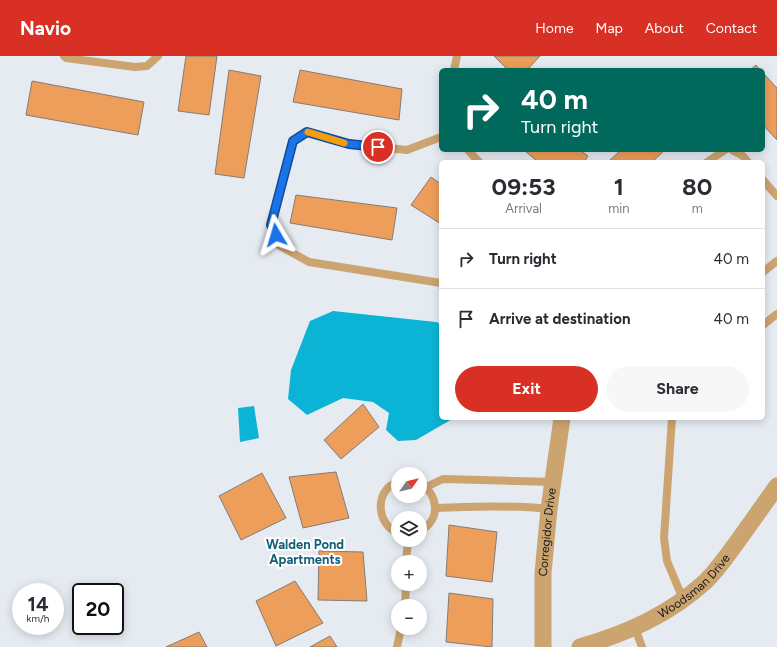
<!DOCTYPE html>
<meta charset="utf-8">
<style>
:root{--surface:#fff;--page:#f7f7f7;--text:#2b2b33;--muted:#7c7c81;--line:#e1e1e2;--accent:#d93025}
body{margin:0;font-family:Figtree,sans-serif;background:var(--page);color:var(--text);height:100vh;display:flex;flex-direction:column;font-size:15px;white-space:nowrap}
*{box-sizing:border-box;margin:0}
p{font-size:13px;color:var(--muted)}
.icon{flex:none;width:22px;height:22px;fill:none;stroke:currentColor;stroke-width:2;stroke-linecap:round;stroke-linejoin:round}
.map{position:relative;flex:1;overflow:hidden}
.side{position:absolute;left:439px;top:104px;width:326px;height:260px;display:flex;flex-direction:column;background:var(--surface);border-radius:6px;box-shadow:0 2px 10px #0003}
.side>*{flex:none}
.top-card{position:absolute;left:439px;top:12px;width:326px;height:84px;border-radius:6px;box-shadow:0 2px 10px #0003;background:#00695c;color:#fff;overflow:hidden}
.needle{width:26px;rotate:56deg}
.fabs{position:absolute;left:391px;top:411px;display:grid;gap:8px}
.fabs a{display:grid;place-items:center;width:36px;height:36px;border-radius:50%;background:var(--surface);box-shadow:0 2px 10px #0003;font-size:20px}
.speed{position:absolute;left:12px;top:527px;display:flex;gap:8px;font-size:20px;font-weight:700;text-align:center}
.speed>*{display:grid;place-content:center;width:52px;height:52px;border-radius:50%;background:var(--surface);box-shadow:0 2px 10px #0003;line-height:1}
.speed small{font-size:10px;font-weight:400}
.speed .limit{border:2px solid #111;border-radius:6px;background:#fff;color:#111}
.pin{position:absolute;display:grid;place-items:center;width:34px;height:34px;color:#fff;margin:-17px;border:2px solid #fff;border-radius:50%;box-shadow:0 1px 4px #0007}
.me{position:absolute;width:44px;margin:-22px;rotate:353deg;stroke-linejoin:round;filter:drop-shadow(0 0 3px #0008)}
.turn{display:flex;align-items:center;gap:14px;height:84px;padding:0 16px;font-size:18px}
.turn .icon{width:52px;height:52px;stroke-width:2.5}
.turn b{display:block;font-size:28px;line-height:34px}
.eta{display:flex;justify-content:space-evenly;align-items:center;height:68px;text-align:center}
.eta b{font-size:24px;font-weight:700;line-height:28px}
.primary-button{display:flex;gap:8px;margin-top:auto;padding:8px 16px}
.primary-button a{flex:1;height:46px;border-radius:24px;background:var(--accent);color:#fff;font-size:16px;font-weight:700;line-height:46px;text-align:center}
.primary-button a+a{background:var(--page);color:var(--text)}
ul{padding:0;list-style:none}
li{display:flex;align-items:center;gap:12px;height:60px;padding:0 16px;border-top:1px solid var(--line)}
li div{flex:1}
li b{display:block;font-size:15px}
li em{font-style:normal}
header{display:flex;align-items:center;gap:24px;box-sizing:border-box;height:56px;padding:0 20px;background:var(--accent);color:#fff}
header strong{font-size:19px}
nav{display:flex;gap:22px;margin-inline-start:auto;font-size:14px}
.map>svg:first-child{display:block}
.water{fill:#0bb4d5}
.building{fill:#ed9e5a;stroke:#827c78}
.lines{fill:none;stroke-linecap:round;stroke-linejoin:round}
.service{stroke:#cca470;stroke-width:8}
.minor{stroke:#cca470;stroke-width:17}
.route-casing{stroke:#114b97;stroke-width:10}
.route{stroke:#1a73e8;stroke-width:7}
.slow{stroke:#f59e0b;stroke-width:7}
.labels{text-anchor:middle;stroke-width:4;stroke-linejoin:round;paint-order:stroke}
.street-label{font-size:12px;fill:#141618;stroke:#fff}
.neighbourhood-label{font-size:13px;font-weight:bold;fill:#135e78;stroke:#fff}
</style>
<header>
<strong>Navio</strong>
<nav><a>Home</a><a>Map</a><a>About</a><a>Contact</a></nav>
</header>
<div class="map">
<svg width="777" height="591" viewBox="0 0 777 591">
<rect width="100%" height="100%" fill="#e6ebf2"/>
<g class="water">
<polygon points="333,255 436,266 441,268 441,362 454,362 416,384 398,385 386,374 389,357 373,346 343,342 307,359 288,343 291,314 310,265"/>
<polygon points="254,350 259,382 240,386 238,352"/>
</g>
<g class="building">
<polygon points="186,0 217,0 209,59 178,55"/>
<polygon points="494,0 540,0 527,14 508,14"/>
<polygon points="756,9 760,14 750,14"/>
<polygon points="229,14 261,20 244,122 215,118"/>
<polygon points="300,14 402,33 399,64 293,46"/>
<polygon points="763,17 777,32 777,84 763,69"/>
<polygon points="32,25 144,46 138,79 26,59"/>
<polygon points="524,94 580,94 588,100 584,106 538,106"/>
<polygon points="621,94 665,94 652,106 608,106"/>
<polygon points="431,121 441,128 441,168 411,149"/>
<polygon points="296,139 397,152 392,184 290,167"/>
<polygon points="363,348 379,371 341,403 324,384"/>
<polygon points="336,416 349,462 303,472 289,421"/>
<polygon points="262,417 286,462 241,484 219,440"/>
<polygon points="449,469 497,476 492,526 446,520"/>
<polygon points="319,495 363,496 367,545 318,544"/>
<polygon points="295,525 323,567 276,590 256,545"/>
<polygon points="449,537 493,543 492,591 446,586"/>
<polygon points="199,576 207,591 166,591"/>
<polygon points="330,580 337,591 310,591"/>
</g>
<g class="lines">
<g class="service">
<polyline points="64,0 66,2 135,11 147,10 158,0"/>
<polyline points="454,14 457,0"/>
<polyline points="441,81 407,94 349,88 307,76 293,85 271,169 280,190 309,206 441,227"/>
<polyline points="468,94 479,106"/>
<polyline points="732,94 743,100 748,106"/>
<polyline points="707,106 725,94"/>
<polyline points="763,124 777,140"/>
<polyline points="763,216 777,205"/>
<polyline points="763,269 777,258"/>
<polyline points="672,362 664,482 667,505 683,543"/>
<path d="M 398,426 C 374,433 376,469 398,477"/>
<path d="M 420,427 C 439,439 441,464 420,475"/>
<polyline points="426,431 443,423 553,426"/>
<path d="M 435,452 C 474,450 511,449 549,453"/>
<polyline points="406,506 408,484"/>
<polyline points="405,550 406,528"/>
<polyline points="635,572 642,591"/>
<polyline points="397,591 401,572"/>
</g>
<g class="minor">
<path id="s1" d="M 543,591 L 543,517 L 549,453 L 562,362"/>
<path id="s2" d="M 580,591 C 627,577 669,559 706,525 C 719,512 729,497 740,482 C 752,465 765,447 777,430"/>
</g>
</g>
<g class="lines">
<g class="route-casing">
<polyline id="route" points="276,179 271,169 293,85 307,76 349,88 378,91"/>
</g>
<use href="#route" class="route"/>
<polyline class="slow" points="308,76 344,87"/>
</g>
<g class="labels">
<g class="street-label">
<text dy="4" stroke="none"><textPath href="#s1" startOffset="115">Corregidor Drive</textPath></text>
<text dy="4" stroke="none"><textPath href="#s2" startOffset="131">Woodsman Drive</textPath></text>
</g>
<g class="neighbourhood-label">
<text x="305" y="493">Walden Pond<tspan x="305" dy="15">Apartments</tspan></text>
</g>
</g>
</svg>
<div class="fabs">
<a><svg class="needle" viewBox="-14 -14 28 28"><path d="M0-13l5 13h-10z" fill="#e53935"/><path d="M0 13l5-13h-10z" fill="#7c7c81"/></svg></a>
<a><svg class="icon" aria-label="layers" viewBox="0 0 24 24"><path d="M12 4l9 5-9 5-9-5zM3 14l9 5 9-5"/></svg></a>
<a>+</a>
<a>−</a>
</div>
<div class="speed"><div>14<small>km/h</small></div><div class="limit">20</div></div>
<div class="pin" style="left:378px;top:91px;background:#d93025"><svg class="icon" aria-label="arrive" viewBox="0 0 24 24"><path d="M6 21V4h12l-3 4 3 4H6"/></svg></div>
<svg class="me" style="left:276px;top:179px" viewBox="-20 -20 40 40"><path d="M0-17L14 15 0 8-14 15z" fill="#1a73e8" stroke="#fff" stroke-width="4"/></svg>
<div class="top-card">
<div class="turn"><svg class="icon" aria-label="right" viewBox="0 0 24 24"><path d="M7 20v-9h11M14 6l5 5-5 5"/></svg><div><b>40 m</b>Turn right</div></div>
</div>
<section class="side">
<div class="eta">
<div><b>09:53</b><p>Arrival</p></div>
<div><b>1</b><p>min</p></div>
<div><b>80</b><p>m</p></div>
</div>
<ul>
<li><svg class="icon" aria-label="right" viewBox="0 0 24 24"><path d="M7 20v-9h11M14 6l5 5-5 5"/></svg><div><b>Turn right</b></div><em>40 m</em></li>
<li><svg class="icon" aria-label="arrive" viewBox="0 0 24 24"><path d="M6 21V4h12l-3 4 3 4H6"/></svg><div><b>Arrive at destination</b></div><em>40 m</em></li>
</ul>
<div class="primary-button"><a>Exit</a><a>Share</a></div>
</section>
</div>
